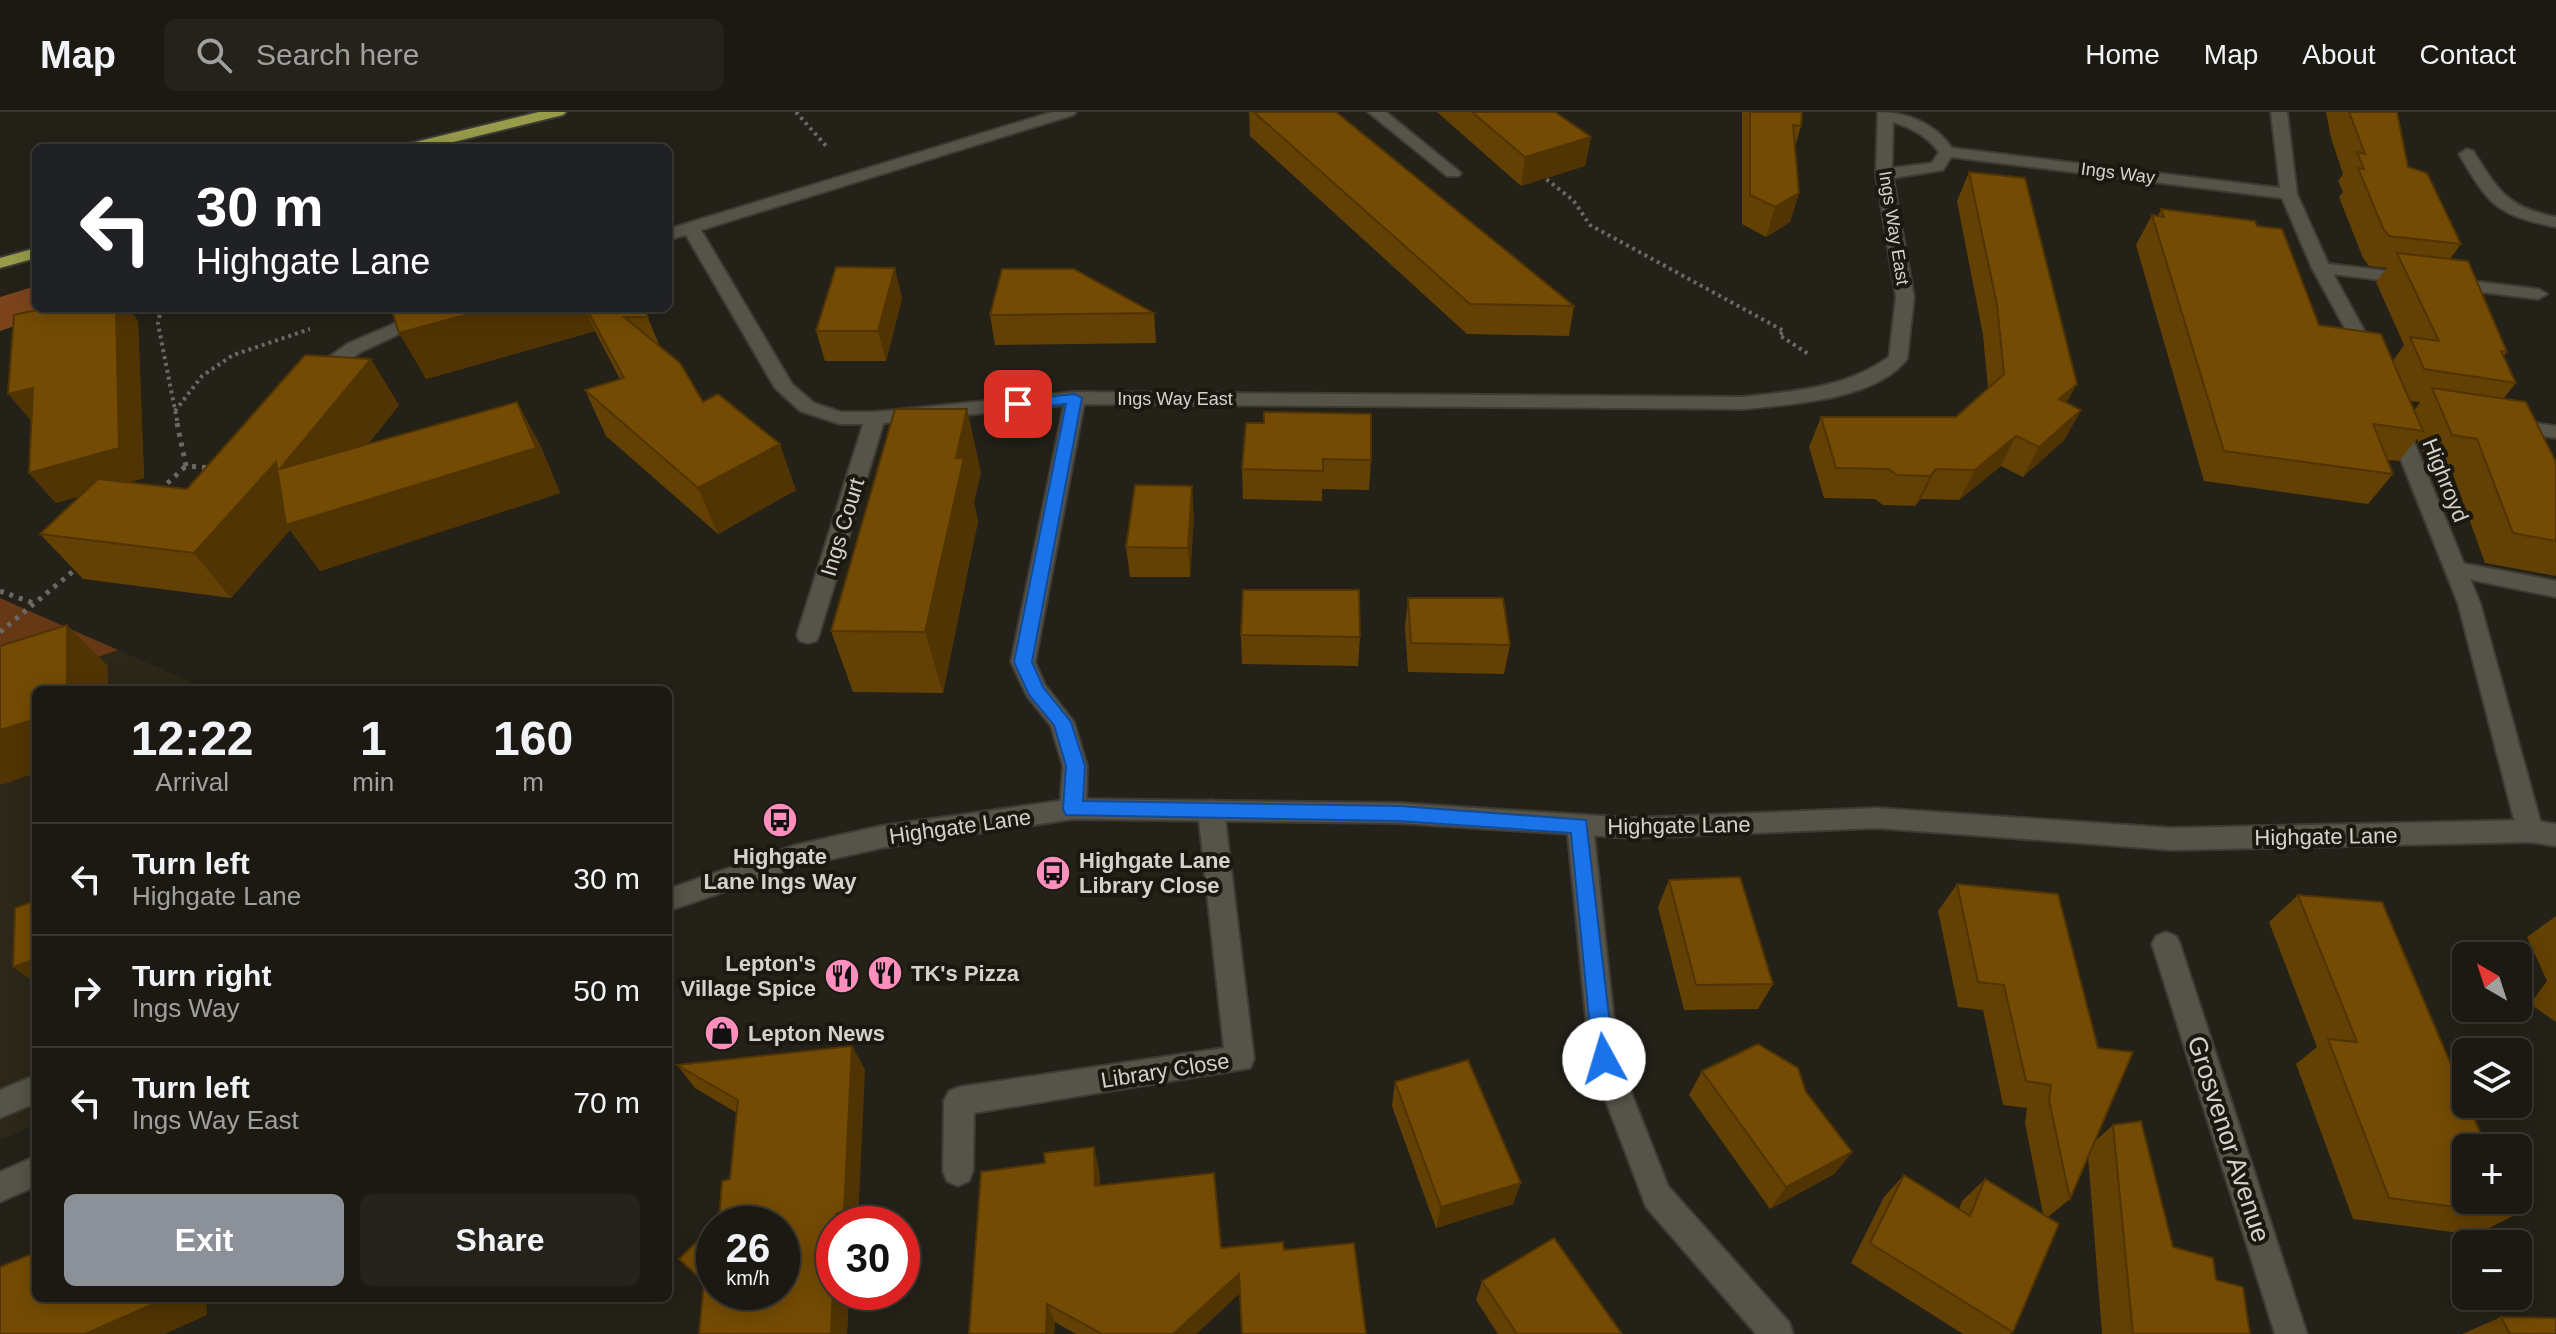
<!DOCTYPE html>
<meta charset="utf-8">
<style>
:root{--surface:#1b1912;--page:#24221b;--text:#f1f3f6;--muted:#a0a09f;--line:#393832;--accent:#8c9099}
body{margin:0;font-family:Arial,sans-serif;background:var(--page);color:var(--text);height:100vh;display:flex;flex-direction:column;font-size:30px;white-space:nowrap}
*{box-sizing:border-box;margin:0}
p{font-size:26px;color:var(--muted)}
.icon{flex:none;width:44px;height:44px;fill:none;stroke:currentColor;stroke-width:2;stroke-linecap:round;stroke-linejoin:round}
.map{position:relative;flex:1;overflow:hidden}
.side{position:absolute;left:32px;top:574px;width:640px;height:616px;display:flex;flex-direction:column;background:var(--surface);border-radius:12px;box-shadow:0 4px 20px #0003,0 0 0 2px var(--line)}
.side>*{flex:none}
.hud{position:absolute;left:32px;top:32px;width:640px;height:168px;border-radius:12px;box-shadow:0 4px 20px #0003,0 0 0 2px var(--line);background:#202124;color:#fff;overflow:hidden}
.needle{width:52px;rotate:321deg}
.controls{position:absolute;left:2452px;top:830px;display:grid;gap:16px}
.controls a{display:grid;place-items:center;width:80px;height:80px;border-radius:12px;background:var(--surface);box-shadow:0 4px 20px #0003,0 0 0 2px var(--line);font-size:40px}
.speed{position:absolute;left:696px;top:1094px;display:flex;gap:16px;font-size:40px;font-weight:700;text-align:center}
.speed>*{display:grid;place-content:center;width:104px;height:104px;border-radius:50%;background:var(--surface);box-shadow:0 4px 20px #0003,0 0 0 2px var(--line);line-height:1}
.speed small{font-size:20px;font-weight:400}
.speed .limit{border:12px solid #d22;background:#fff;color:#111}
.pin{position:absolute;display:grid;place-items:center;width:68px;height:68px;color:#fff;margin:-34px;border-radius:16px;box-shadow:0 4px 12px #0006}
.me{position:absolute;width:88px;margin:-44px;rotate:354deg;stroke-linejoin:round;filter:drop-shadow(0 0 6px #0008)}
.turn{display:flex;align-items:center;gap:28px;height:168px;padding:0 32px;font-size:36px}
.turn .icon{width:104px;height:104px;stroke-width:2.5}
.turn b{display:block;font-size:56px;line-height:68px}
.eta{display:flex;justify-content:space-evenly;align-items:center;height:136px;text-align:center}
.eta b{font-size:48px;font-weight:700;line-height:56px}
.primary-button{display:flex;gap:16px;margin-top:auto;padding:16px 32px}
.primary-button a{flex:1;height:92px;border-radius:12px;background:var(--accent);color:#fff;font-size:32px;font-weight:700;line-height:92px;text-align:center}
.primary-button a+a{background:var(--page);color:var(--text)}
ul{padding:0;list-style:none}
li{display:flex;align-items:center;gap:24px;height:112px;padding:0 32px;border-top:2px solid var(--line)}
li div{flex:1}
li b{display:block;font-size:30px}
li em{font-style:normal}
header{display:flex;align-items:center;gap:48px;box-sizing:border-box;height:112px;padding:0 40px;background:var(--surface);border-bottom:2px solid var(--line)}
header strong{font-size:38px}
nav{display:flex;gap:44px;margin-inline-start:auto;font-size:28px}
.search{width:560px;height:72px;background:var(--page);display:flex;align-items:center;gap:20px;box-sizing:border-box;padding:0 28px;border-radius:12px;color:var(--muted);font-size:30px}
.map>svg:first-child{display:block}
.built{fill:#2c2718}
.green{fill:#673816}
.forest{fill:#7c441c}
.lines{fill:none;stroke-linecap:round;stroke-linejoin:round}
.lane-casing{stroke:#3d3b34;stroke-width:4}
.street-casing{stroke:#3d3b34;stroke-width:4}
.secondary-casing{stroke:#3d3b34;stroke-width:4}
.highway-casing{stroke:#3d3b34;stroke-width:4}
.path-far1{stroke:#6b6961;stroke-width:4;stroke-dasharray:3 4;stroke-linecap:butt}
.path{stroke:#6b6961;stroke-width:5;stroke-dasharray:4 6;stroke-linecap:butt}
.lane{fill:#565348;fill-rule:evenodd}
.street{fill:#565348;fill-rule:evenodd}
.secondary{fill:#565348;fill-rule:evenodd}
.highway{fill:#979b4a;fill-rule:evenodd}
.wall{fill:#634003;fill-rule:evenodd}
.shaded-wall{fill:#503403}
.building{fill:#734b04;stroke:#503403;stroke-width:2}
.route{fill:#1a73e8;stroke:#114b97;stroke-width:2}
.labels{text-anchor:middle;stroke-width:8;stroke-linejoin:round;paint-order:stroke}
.far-street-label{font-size:18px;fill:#d4d2cc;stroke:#1b180f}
.street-label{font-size:22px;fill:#d4d2cc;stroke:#1b180f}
.poi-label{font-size:22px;font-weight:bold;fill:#d4d2cc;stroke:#1b180f;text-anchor:start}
.near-street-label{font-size:26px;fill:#d4d2cc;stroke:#1b180f}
</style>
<header>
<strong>Map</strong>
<div class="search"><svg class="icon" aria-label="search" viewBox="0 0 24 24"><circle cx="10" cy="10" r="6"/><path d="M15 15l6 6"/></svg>Search here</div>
<nav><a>Home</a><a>Map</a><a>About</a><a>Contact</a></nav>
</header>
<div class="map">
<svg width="2556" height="1222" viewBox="0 0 2556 1222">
<rect width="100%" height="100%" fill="#242118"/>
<polygon class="built" points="118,538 209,578 36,578 36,1013 0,1028 0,579"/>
<polygon class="green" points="0,486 118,538 0,579"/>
<polygon class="forest" points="36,174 36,196 68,196 0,219 0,185"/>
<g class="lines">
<g class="lane-casing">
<g id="lane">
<path d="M 2467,37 L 2473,39 C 2499,79 2506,95 2556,105 L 2556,115 C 2496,103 2489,93 2459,42 Z"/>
<polygon points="2321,151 2538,177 2547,182 2538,187 2315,160 2312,156"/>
<polygon points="875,300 885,306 819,523 816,529 808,531 800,529 797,523 865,306"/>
<polygon points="2508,307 2556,314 2556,326 2501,318 2498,313"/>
<polygon points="2456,450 2556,469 2556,485 2448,463 2445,458 2448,453"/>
<polygon points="36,963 36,991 0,1006 0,978"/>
</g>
</g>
<g class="street-casing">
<g id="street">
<path d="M 1052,0 L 1076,0 L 1073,3 L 701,118 L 792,272 L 814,291 L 841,300 L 875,300 L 1075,280 L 1744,285 C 1795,279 1846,276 1889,245 L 1896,185 L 1876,62 L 1878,0 C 1906,0 1935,11 1952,36 L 2280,76 L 2271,0 L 2287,0 L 2297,82 L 2330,156 L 2378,244 L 2369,250 L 2360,244 L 2312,156 L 2282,86 L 1951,45 L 1943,58 L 1893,66 L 1914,185 L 1907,247 C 1875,288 1792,292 1744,297 L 1084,292 L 1035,550 L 1045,573 L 1074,610 L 1087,654 L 1086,697 L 1082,704 L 1073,707 L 1064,704 L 1060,697 L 1063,654 L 1051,614 L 1027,584 L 1011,550 L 1064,293 L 875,312 L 840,312 L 800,299 L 775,276 L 686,123 L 668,128 L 668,117 ZM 1893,10 C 1912,16 1927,24 1939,40 L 1932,51 L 1892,56 Z"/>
<polygon points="1368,0 1386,0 1461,61 1459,64 1447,64"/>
<polygon points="430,196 454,196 361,240 323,266 309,266 306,262 347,232"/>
<polygon points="2395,302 2405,308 2480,491 2543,719 2539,726 2530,730 2521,726 2517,719 2458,491 2385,308"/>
<polygon points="1211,688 1220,691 1224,698 1254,947 1250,956 974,1001 973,1059 969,1069 958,1074 947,1069 943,1059 944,989 949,979 959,975 1224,936 1198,698 1202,691"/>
<polygon points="1580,703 1589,706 1593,713 1618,947 1668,1074 1789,1210 1793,1222 1756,1222 1646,1095 1642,1084 1590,947 1567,713 1571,706"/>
<polygon points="2166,820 2176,824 2180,832 2307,1222 2275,1222 2152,832 2156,824"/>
</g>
</g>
<g class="secondary-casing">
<g id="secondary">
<polygon points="1073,687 1399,691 1632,706 1877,696 2172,716 2530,708 2556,712 2556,734 2530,730 2172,738 1877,716 1632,726 1399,711 1073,707 881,736 796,755 668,799 668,777 796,733 881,714"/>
<polygon points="36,1044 36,1074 0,1090 0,1060"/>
</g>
</g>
<g class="highway-casing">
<g id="highway">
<polygon points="539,0 566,0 563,3 429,36 401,36 403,33"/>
<polygon points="36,136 36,146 0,156 0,146"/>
</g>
</g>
<g class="path-far1">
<polyline points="796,0 827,35"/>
<polyline points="1541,63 1573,88 1590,113 1784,219 1779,223 1810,243"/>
<polyline points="161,196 158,212 178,313"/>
<polyline points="175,299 202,264 233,243 310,217"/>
</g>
<g class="path">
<polyline points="177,311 186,354 212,356"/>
<polyline points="160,378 186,354"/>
<polyline points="0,479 36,492"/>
<polyline points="0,520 77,456"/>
</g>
<use href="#lane" class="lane"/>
<use href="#street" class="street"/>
<use href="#secondary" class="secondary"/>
<use href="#highway" class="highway"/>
</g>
<g class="wall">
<polygon points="1249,0 1336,0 1574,194 1569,224 1467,222 1250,24"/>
<polygon points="1437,0 1555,0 1591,25 1585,54 1521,74"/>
<polygon points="1742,0 1802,0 1801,14 1795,35 1799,81 1790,110 1766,125 1742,112"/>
<path d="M 2326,0 L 2397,0 L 2408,55 L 2461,132 L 2450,147 L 2507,240 L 2503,245 L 2516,271 L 2503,287 L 2556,350 L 2556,464 L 2485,451 L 2451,357 L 2428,353 L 2417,327 L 2399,349 L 2387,348 L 2393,362 L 2368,392 L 2204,369 L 2136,133 L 2152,103 L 2158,104 L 2161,97 L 2257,114 L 2319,213 L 2393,249 L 2404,233 L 2376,170 L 2387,156 L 2369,154 L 2363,146 L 2339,85 L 2343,80 L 2338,69 L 2343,62 L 2331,26 ZM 2410,289 L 2420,290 L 2414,299 Z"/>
<polygon points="1969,60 2066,291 2081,298 2064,328 2023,365 2001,354 1959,388 1921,387 1915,394 1883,393 1875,387 1824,386 1809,335 1821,305 1956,305 1988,276 1983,223 1957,89"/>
<polygon points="902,186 886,249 825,249 816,219"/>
<polygon points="391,196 644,196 660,235 703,290 796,378 718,422 606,324 585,278 620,267 595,219 426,267"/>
<polygon points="1154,201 1156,231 995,233 990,203"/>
<polygon points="138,209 144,366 127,371 187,377 399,293 368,332 517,290 541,335 560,381 320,459 290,418 231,486 83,467 40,422 80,384 56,391 29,361"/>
<polygon points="1246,311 1371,348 1369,378 1322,377 1322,389 1243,387 1242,357"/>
<polygon points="981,360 974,390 978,409 943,581 853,580 831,519"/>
<polygon points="1194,404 1190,465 1130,465 1126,435"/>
<polygon points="1408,486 1510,533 1504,562 1408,560 1405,515"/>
<polygon points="1241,523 1360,525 1358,554 1242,552"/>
<polygon points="1669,768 1773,872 1758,897 1684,898 1658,795"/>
<polygon points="1957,772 2094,1030 2113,1013 2173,1135 2216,1168 2250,1222 2102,1222 2088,1044 2070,1087 2048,1105 2013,1220 2010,1222 1963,1222 1851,1151 1884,1085 1904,1063 1959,1097 1962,1089 1985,1067 2043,1102 2025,1011 2027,996 2003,993 1983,898 1958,895 1938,799"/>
<polygon points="2298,783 2515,1103 2475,1123 2353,1107 2296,952 2317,935 2269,810"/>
<polygon points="2556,804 2556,910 2530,892 2547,869 2527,825"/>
<polygon points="852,934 865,958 834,1112 849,1180 847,1222 699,1222 704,1171 679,1147 719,1108 730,1067 737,1001 695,976 677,953"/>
<polygon points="1702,959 1806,980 1852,1040 1834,1062 1770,1097 1689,983"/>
<polygon points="1395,970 1513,1092 1436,1116 1392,994"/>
<polygon points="1099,1057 1100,1073 1221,1136 1240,1181 1196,1222 1076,1222 1055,1210 1054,1222 969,1222"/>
<polygon points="1482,1169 1622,1222 1498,1222 1476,1188"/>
<polygon points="2501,1205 2556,1222 2462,1222"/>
</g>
<g class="shaded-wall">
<polygon points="1591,25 1585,54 1521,74 1525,45"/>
<polygon points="1799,81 1790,110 1766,125 1775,95"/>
<polygon points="895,156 902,186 886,249 878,219"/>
<polygon points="116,196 129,196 138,209 144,366 56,391 29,361"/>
<polygon points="491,196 584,196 595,219 426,267 399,221"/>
<polygon points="371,247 399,293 313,402 517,290 541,335 560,381 320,459 290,418 231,486 194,441"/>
<polygon points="2077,272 2060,302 2059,287"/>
<polygon points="33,276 34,312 8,282"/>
<polygon points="967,297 981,360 974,390 978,409 943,581 925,520 956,346"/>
<polygon points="2081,298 2064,328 2023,365 2039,335"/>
<polygon points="2016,324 2001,354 1959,388 1975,358"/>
<polygon points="780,332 796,378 718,422 698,376"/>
<polygon points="1936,357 1921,387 1915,394 1930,364"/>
<polygon points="1192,374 1194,404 1190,465 1188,436"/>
<polygon points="67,513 108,554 108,578 67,578"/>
<polygon points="36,607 36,661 1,673 0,672 0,618"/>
<polygon points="36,847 36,871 13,855"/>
<polygon points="852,934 865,958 858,1112 836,1112"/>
<polygon points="1094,1035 1099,1057 1100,1095 1095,1074"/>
<polygon points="1852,1040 1834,1062 1770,1097 1786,1075"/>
<polygon points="1521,1071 1513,1092 1436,1116 1441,1095"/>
<polygon points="834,1155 834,1180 849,1180 847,1222 831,1222"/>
<polygon points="1239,1162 1240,1181 1196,1222 1173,1222"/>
<polygon points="167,1186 206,1186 207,1203 165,1222 85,1222"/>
<polygon points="1047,1192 1055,1210 1054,1222 1046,1222"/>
</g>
<g class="building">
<polygon points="1254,0 1336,0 1574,194 1470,192"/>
<polygon points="1472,0 1555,0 1591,25 1525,45"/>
<polygon points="1750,0 1802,0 1801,14 1793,13 1799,81 1775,95 1750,83"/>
<polygon points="2349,0 2397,0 2408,55 2427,61 2461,132 2389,124 2383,116 2358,56 2364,57 2357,40 2365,42"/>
<polygon points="1969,60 2025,66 2077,272 2059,287 2081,298 2039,335 2016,324 1975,358 1936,357 1930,364 1897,363 1888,357 1836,356 1821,305 1956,305 2004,262 1997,193"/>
<polygon points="2161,97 2255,109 2257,114 2282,117 2319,213 2381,222 2423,319 2373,312 2393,362 2224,339 2152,103 2164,105"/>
<polygon points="2397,141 2468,149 2507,240 2501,239 2516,271 2424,257 2410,225 2439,229"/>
<polygon points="836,155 895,156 878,219 816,219"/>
<polygon points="1002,157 1074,157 1154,201 990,203"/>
<polygon points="45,196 116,196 119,336 29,361 33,276 8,282 14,203"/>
<polygon points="391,196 491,196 399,221"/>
<polygon points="586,196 644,196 648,205 624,205 680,251 703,290 718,282 780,332 698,376 585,278 624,266"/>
<polygon points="305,243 371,247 280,357 517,290 536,336 286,413 276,350 194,441 40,422 98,367 187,377"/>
<polygon points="2432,276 2526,290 2556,350 2556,429 2513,421 2477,327 2452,323"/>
<polygon points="895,297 967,297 956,346 964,346 925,520 831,519"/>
<polygon points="1264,300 1371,302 1371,348 1323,347 1323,359 1242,357 1246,311 1264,311"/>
<polygon points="1135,373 1192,374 1188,436 1126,435"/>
<polygon points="1243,478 1359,478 1360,525 1241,523"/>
<polygon points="1408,486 1503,486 1510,533 1411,531"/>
<polygon points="67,513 67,578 36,578 36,607 0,618 0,534"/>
<polygon points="1740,765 1773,872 1696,873 1669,768"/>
<polygon points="1957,772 2058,782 2098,936 2133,940 2070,1087 2049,988 2051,973 2026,969 2004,873 1978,870"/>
<polygon points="2298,783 2382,790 2466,988 2466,992 2468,992 2487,1036 2466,1036 2466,1088 2509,1088 2515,1103 2389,1086 2328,927 2357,930"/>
<polygon points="36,788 36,847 13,855 15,796"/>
<polygon points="1758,932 1798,956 1806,980 1852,1040 1786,1075 1702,959"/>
<polygon points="852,934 844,1099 836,1102 836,1112 834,1112 834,1155 831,1222 699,1222 704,1170 679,1147 714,1113 714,1180 782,1180 782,1112 715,1112 719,1108 722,1069 730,1067 738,988 677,953"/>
<polygon points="1468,948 1521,1071 1441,1095 1395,970"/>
<polygon points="2141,1009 2173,1135 2213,1146 2216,1168 2243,1175 2250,1222 2133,1222 2113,1013"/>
<polygon points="1094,1035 1095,1074 1214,1061 1221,1136 1283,1130 1284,1138 1354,1131 1366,1222 1242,1222 1239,1162 1173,1222 1102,1222 1047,1192 1046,1222 969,1222 981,1060 1045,1051 1044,1041"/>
<polygon points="1904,1063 1970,1104 1985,1067 2059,1112 2013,1220 1870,1131"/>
<polygon points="1554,1126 1622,1222 1517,1222 1482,1169"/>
<polygon points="36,1140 36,1186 167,1186 85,1222 0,1222 0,1155"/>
<polygon points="2501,1205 2556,1206 2556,1222 2510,1222"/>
</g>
<polygon class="route" points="1075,282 1082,286 1032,550 1043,575 1071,610 1085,654 1083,689 1399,694 1586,708 1614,947 1611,954 1604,957 1596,954 1593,947 1571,721 1399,709 1066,703 1063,697 1066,654 1054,613 1029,583 1014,550 1066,292 1018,297 1010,292 1018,288"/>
<defs>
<g id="bus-disc" transform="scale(1.8)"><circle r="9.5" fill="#fe8ebb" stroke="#1b180f"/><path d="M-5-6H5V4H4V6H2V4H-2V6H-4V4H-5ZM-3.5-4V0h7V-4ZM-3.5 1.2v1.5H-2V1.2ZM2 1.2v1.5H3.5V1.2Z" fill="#111"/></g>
<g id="restaurant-disc" transform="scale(1.8)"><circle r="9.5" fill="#fe8ebb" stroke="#1b180f"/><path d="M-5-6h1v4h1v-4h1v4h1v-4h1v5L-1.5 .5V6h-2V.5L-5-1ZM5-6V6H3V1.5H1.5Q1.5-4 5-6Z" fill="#111"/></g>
<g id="shop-disc" transform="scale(1.8)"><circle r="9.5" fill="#fe8ebb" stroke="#1b180f"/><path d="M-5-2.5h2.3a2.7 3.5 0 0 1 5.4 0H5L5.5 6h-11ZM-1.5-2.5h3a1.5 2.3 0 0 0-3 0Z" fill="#111"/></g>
</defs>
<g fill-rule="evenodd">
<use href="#bus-disc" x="780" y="708"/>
<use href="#bus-disc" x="1053" y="761"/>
<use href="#restaurant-disc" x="885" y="861"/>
<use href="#restaurant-disc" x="842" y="864"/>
<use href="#shop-disc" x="722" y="921"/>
</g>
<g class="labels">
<g class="far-street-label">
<text transform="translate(2118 61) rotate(7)" y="6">Ings Way</text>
<text transform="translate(1894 116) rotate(81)" y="6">Ings Way East</text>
<text x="1175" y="293">Ings Way East</text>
</g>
<g class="street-label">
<text transform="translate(2446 368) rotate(68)" y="8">Highroyd</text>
<text transform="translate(842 415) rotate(-73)" y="8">Ings Court</text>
<text transform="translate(1679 713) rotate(-1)" y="8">Highgate Lane</text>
<text transform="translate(960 714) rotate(-8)" y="8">Highgate Lane</text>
<text transform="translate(2326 724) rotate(-1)" y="8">Highgate Lane</text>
<text transform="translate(1165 958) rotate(-9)" y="8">Library Close</text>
</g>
<g class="poi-label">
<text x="780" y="752" text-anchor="middle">Highgate<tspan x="780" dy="25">Lane Ings Way</tspan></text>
<text x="1079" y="756">Highgate Lane<tspan x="1079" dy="25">Library Close</tspan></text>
<text x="816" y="859" text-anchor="end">Lepton's<tspan x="816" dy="25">Village Spice</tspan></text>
<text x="911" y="869">TK's Pizza</text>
<text x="748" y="929">Lepton News</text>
</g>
<g class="near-street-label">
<text transform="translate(2229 1027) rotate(72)" y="9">Grosvenor Avenue</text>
</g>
</g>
</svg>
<div class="controls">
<a><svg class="needle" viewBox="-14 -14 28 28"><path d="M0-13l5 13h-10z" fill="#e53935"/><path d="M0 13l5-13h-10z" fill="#a0a09f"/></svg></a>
<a><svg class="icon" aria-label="layers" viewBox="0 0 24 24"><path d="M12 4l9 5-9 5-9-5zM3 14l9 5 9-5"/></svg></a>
<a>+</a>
<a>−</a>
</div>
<div class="speed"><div>26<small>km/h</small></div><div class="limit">30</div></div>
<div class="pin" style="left:1018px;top:292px;background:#d93025"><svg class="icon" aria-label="arrive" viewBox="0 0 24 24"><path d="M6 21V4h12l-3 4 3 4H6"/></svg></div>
<svg class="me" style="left:1604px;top:947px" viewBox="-20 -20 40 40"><circle r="19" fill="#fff"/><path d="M0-13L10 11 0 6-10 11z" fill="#1a73e8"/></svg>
<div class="hud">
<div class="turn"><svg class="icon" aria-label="left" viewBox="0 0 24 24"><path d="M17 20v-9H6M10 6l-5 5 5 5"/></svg><div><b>30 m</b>Highgate Lane</div></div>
</div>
<section class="side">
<div class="eta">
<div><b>12:22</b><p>Arrival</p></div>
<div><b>1</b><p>min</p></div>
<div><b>160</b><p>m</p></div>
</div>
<ul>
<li><svg class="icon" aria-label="left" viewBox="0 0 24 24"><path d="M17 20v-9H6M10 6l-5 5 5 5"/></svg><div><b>Turn left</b><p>Highgate Lane</p></div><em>30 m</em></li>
<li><svg class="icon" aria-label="right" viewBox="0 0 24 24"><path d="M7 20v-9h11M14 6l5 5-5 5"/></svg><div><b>Turn right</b><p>Ings Way</p></div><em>50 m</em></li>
<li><svg class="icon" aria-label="left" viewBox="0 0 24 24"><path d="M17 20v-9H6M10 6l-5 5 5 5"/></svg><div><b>Turn left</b><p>Ings Way East</p></div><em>70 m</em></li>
</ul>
<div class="primary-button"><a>Exit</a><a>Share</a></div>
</section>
</div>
